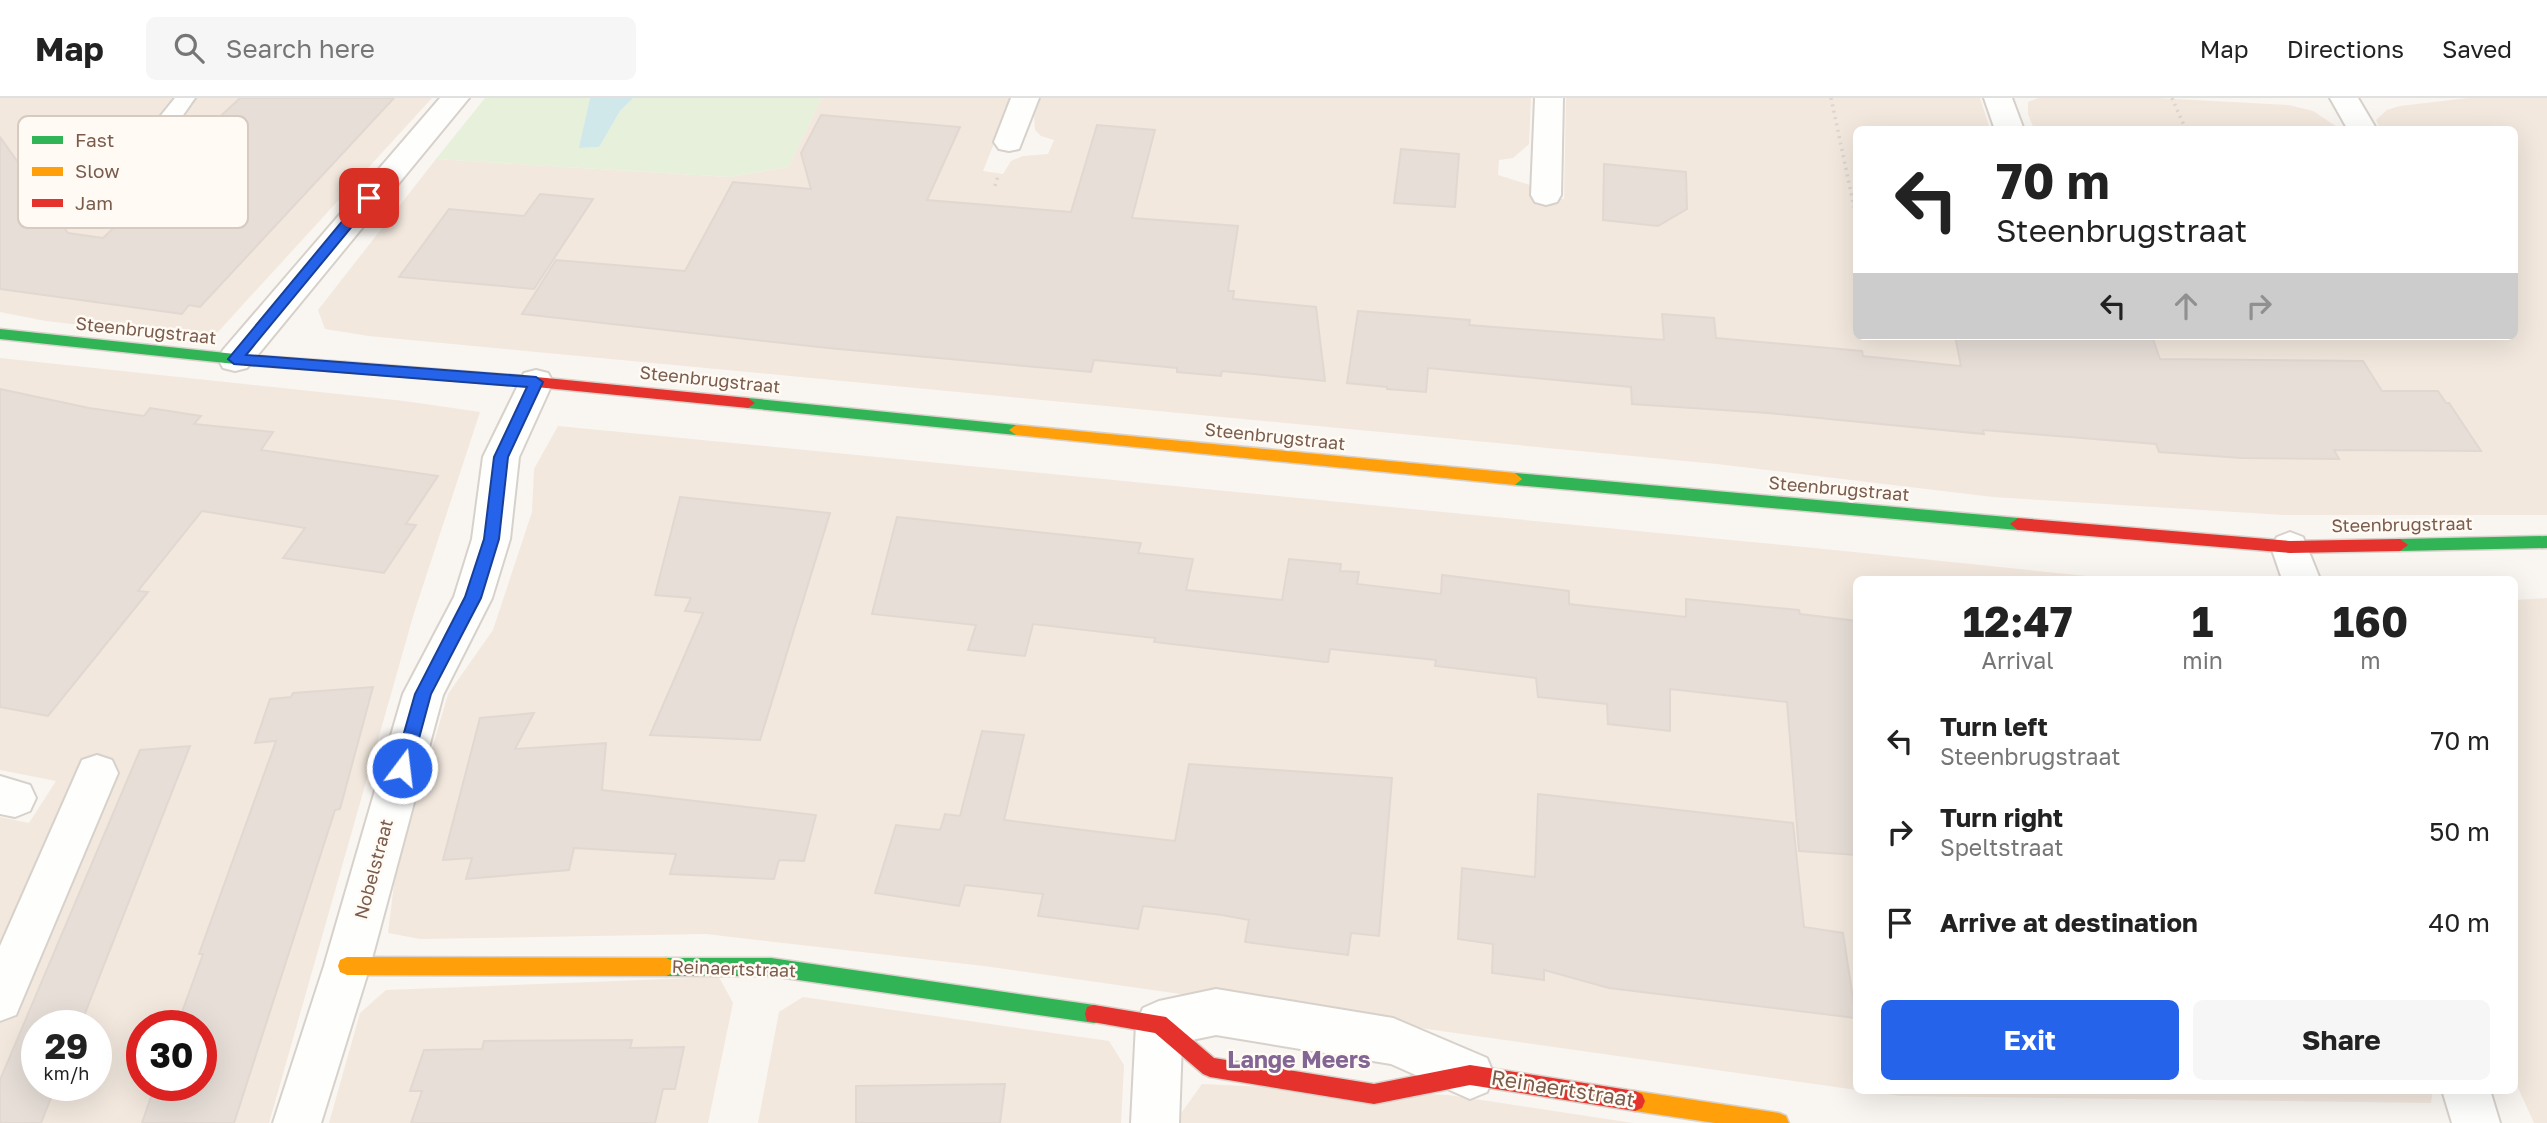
<!DOCTYPE html>
<style>
:root{--surface:#fff;--page:#f6f6f6;--text:#222;--muted:#767676;--line:#e0e0e0;--accent:#2563eb}
body{margin:0;font-family:"Golos Text",sans-serif;background:var(--page);color:var(--text);height:100vh;display:flex;flex-direction:column;font-size:26px;white-space:nowrap}
*{box-sizing:border-box;margin:0}
p{font-size:23px;color:var(--muted)}
.icon{flex:none;width:38px;height:38px;fill:none;stroke:currentColor;stroke-width:2;stroke-linecap:round;stroke-linejoin:round}
.map{position:relative;flex:1;overflow:hidden}
.sheet{position:absolute;left:1853px;top:478px;width:665px;height:518px;display:flex;flex-direction:column;background:var(--surface);border-radius:10px;box-shadow:0 7px 28px #0002}
.sheet>*{flex:none}
.hud{position:absolute;left:1853px;top:28px;width:665px;height:214px;border-radius:10px;box-shadow:0 7px 28px #0002;background:#fff;color:var(--text);overflow:hidden}
.speed{position:absolute;left:21px;top:912px;display:flex;gap:14px;font-size:35px;font-weight:700;text-align:center}
.speed>*{display:grid;place-content:center;width:91px;height:91px;border-radius:50%;background:var(--surface);box-shadow:0 7px 28px #0002;line-height:1}
.speed small{font-size:18px;font-weight:400}
.speed .limit{border:10px solid #d22;background:#fff;color:#111}
.pin{position:absolute;display:grid;place-items:center;width:60px;height:60px;color:#fff;margin:-30px;border-radius:14px;box-shadow:0 4px 10px #0006}
.me{position:absolute;width:77px;margin:-38px;rotate:15deg;stroke-linejoin:round;filter:drop-shadow(0 0 5px #0008)}
.turn{display:flex;align-items:center;gap:24px;height:147px;padding:0 28px;font-size:32px}
.turn .icon{width:91px;height:91px;stroke-width:2.5}
.turn b{display:block;font-size:49px;line-height:60px}
.lanes{display:flex;align-items:center;height:66px;padding:0 28px;background:#0003;justify-content:center;gap:35px;direction:ltr}
.lanes .off{opacity:.35}
.eta{display:flex;justify-content:space-evenly;align-items:center;height:119px;text-align:center}
.eta b{font-size:42px;font-weight:700;line-height:49px}
.cta{display:flex;gap:14px;margin-top:auto;padding:14px 28px}
.cta a{flex:1;height:80px;border-radius:10px;background:var(--accent);color:#fff;font-size:28px;font-weight:700;line-height:80px;text-align:center}
.cta a+a{background:var(--page);color:var(--text)}
ul{padding:0;list-style:none}
li{display:flex;align-items:center;gap:21px;height:91px;padding:0 28px}
li div{flex:1}
li b{display:block;font-size:26px}
li em{font-style:normal}
header{display:flex;align-items:center;gap:42px;box-sizing:border-box;height:98px;padding:0 35px;background:var(--surface);border-bottom:2px solid var(--line)}
header strong{font-size:33px}
nav{display:flex;gap:38px;margin-inline-start:auto;font-size:24px}
.search{width:490px;height:63px;background:var(--page);display:flex;align-items:center;gap:18px;box-sizing:border-box;padding:0 24px;border-radius:10px;color:var(--muted);font-size:26px}
.map>svg:first-child{display:block}
.residential{fill:#f2e8de;fill-rule:evenodd}
.green{fill:#e7f0db}
.water{fill:#d0e8ea}
.building{fill:#e6ded7;stroke:#e2d8d2;stroke-width:2}
.lines{fill:none;stroke-linecap:round;stroke-linejoin:round}
.lane-casing{stroke:#d7d1cb;stroke-width:4}
.street-casing{stroke:#d7d1cb;stroke-width:4}
.fast-casing{stroke:#d9d2cb;stroke-width:3}
.slow-casing{stroke:#d9d2cb;stroke-width:3}
.jam-casing{stroke:#d9d2cb;stroke-width:3}
.path{stroke:#dcd5d0;stroke-width:3.5;stroke-dasharray:2 4.5;stroke-linecap:butt}
.lane{fill:#fefefd;fill-rule:evenodd}
.street{fill:#fefefd;fill-rule:evenodd}
.fast{fill:#30b455;fill-rule:evenodd}
.slow{fill:#ff9f0a;fill-rule:evenodd}
.jam{fill:#e5322d;fill-rule:evenodd}
.route{fill:#2563eb;stroke:#184099;stroke-width:2}
.labels{text-anchor:middle;stroke-width:5;stroke-linejoin:round;paint-order:stroke}
.street-label{font-size:18px;fill:#7a5c4d;stroke:#fffaf3}
.near-street-label{font-size:21px;fill:#7a5c4d;stroke:#fffaf3}
.near-neighbourhood-label{font-size:23px;font-weight:bold;fill:#846695;stroke:#fffaf3}
.key{fill:#fffaf3;stroke:#d7cbc1;stroke-width:2}
.key-label{font-size:19px;fill:#7a5c4d}
</style>
<header>
<strong>Map</strong>
<div class="search"><svg class="icon" aria-label="search" viewBox="0 0 24 24"><circle cx="10" cy="10" r="6"/><path d="M15 15l6 6"/></svg>Search here</div>
<nav><a>Map</a><a>Directions</a><a>Saved</a></nav>
</header>
<div class="map">
<svg width="2547" height="1025" viewBox="0 0 2547 1025">
<rect width="100%" height="100%" fill="#f9f5f0"/>
<g class="residential">
<polygon points="0,0 432,0 217,235 178,238 46,223 0,214"/>
<polygon points="822,0 1012,0 983,73 1003,76 1011,63 1023,58 1048,56 1054,42 1041,38 1035,32 1034,18 1041,0 1531,0 1529,46 1513,60 1499,62 1498,77 1530,87 1535,97 1564,101 1566,0 1980,0 1990,31 1857,32 1857,238 2515,238 2515,32 2380,31 2376,22 2387,12 2400,8 2468,0 2547,0 2547,417 2284,417 1993,399 1717,366 369,238 325,231 318,212 436,61 730,79 788,69"/>
<polygon points="2038,0 2157,0 2289,7 2313,13 2340,31 2034,31 2028,16 2028,4"/>
<path d="M 0,260 L 404,303 L 480,314 L 414,515 L 269,1025 L 0,1025 L 0,719 L 29,725 L 56,683 L 0,672 ZM 37,928 L 96,928 L 96,987 L 37,987 ZM 142,928 L 201,928 L 201,987 L 142,987 Z"/>
<polygon points="558,328 1854,454 2115,481 1857,481 1857,992 984,868 706,836 420,841 388,835 395,778 448,596 493,532 532,414 534,371"/>
<polygon points="2547,500 2547,1025 2534,1025 2515,983 2515,502"/>
<polygon points="719,879 733,905 708,1025 329,1025 360,915 386,892"/>
<polygon points="803,899 1109,943 1124,967 1121,1025 758,1025 779,914"/>
<polygon points="1202,986 1448,997 1633,1025 1179,1025 1179,1018"/>
<polygon points="1859,992 2433,992 2431,1005 1901,998"/>
</g>
<polygon class="green" points="485,0 590,0 580,50 599,49 620,13 633,0 822,0 788,69 730,79 436,61"/>
<polygon class="water" points="590,0 633,0 620,13 599,49 579,50"/>
<g class="building">
<polygon points="240,0 394,0 200,209 189,207 182,216 0,191 0,39 68,135 103,140 187,60 178,58"/>
<polygon points="821,17 960,29 927,102 1071,114 1097,27 1155,32 1132,120 1238,128 1228,193 1234,193 1233,201 1316,209 1325,283 1222,273 1221,278 1177,274 1177,270 1094,262 1091,274 828,250 522,216 556,162 685,173 733,84 811,91 801,55"/>
<polygon points="1401,51 1459,56 1455,109 1394,105"/>
<polygon points="1604,66 1686,74 1687,111 1658,128 1603,122"/>
<polygon points="540,96 593,101 534,191 399,179 449,111 524,118"/>
<polygon points="1358,213 1470,222 1469,227 1664,242 1662,216 1714,220 1716,240 1862,253 1863,258 1961,268 1955,238 2152,238 2160,261 2363,263 2382,293 2438,293 2446,305 2449,305 2481,353 2334,352 2339,361 2241,360 2159,354 2156,346 1983,332 1984,336 1768,315 1632,306 1631,289 1428,270 1426,294 1387,291 1387,289 1347,285"/>
<polygon points="0,291 89,310 144,318 150,310 201,318 194,326 273,334 261,352 438,378 406,426 416,427 384,475 283,460 305,430 202,413 138,493 148,494 48,618 0,609"/>
<polygon points="680,399 830,415 760,642 650,637 703,515 685,513 691,500 655,497"/>
<polygon points="897,419 1141,445 1138,455 1193,461 1186,492 1282,502 1289,461 1341,466 1340,473 1359,474 1357,486 1441,496 1442,477 1569,493 1569,506 1686,519 1686,501 1799,512 1800,516 1857,523 1857,757 1799,753 1787,604 1670,591 1670,633 1608,626 1607,606 1538,599 1536,580 1435,568 1436,562 1330,551 1328,564 1325,564 1154,544 1155,540 1033,526 1025,558 968,552 976,527 872,516"/>
<polygon points="373,589 340,711 335,712 234,1025 142,1025 155,987 201,987 201,928 177,928 203,856 199,856 276,643 255,645 270,601 291,599 293,595"/>
<polygon points="534,615 515,651 606,645 602,692 816,717 804,763 779,762 774,781 670,776 676,756 574,750 569,772 466,781 472,760 443,762 480,620"/>
<polygon points="982,633 1024,637 1004,722 1107,735 1175,743 1189,666 1392,680 1379,838 1351,835 1348,857 1245,844 1249,822 1222,817 1143,808 1138,831 1038,818 1043,796 965,787 959,808 875,795 896,727 940,732 945,716 960,718"/>
<polygon points="190,648 80,928 37,928 37,987 56,987 41,1025 0,1025 0,982 140,652"/>
<polygon points="1538,696 1793,725 1804,829 1843,835 1856,920 1609,890 1544,872 1544,882 1492,875 1493,846 1458,841 1462,770 1535,779"/>
<polygon points="632,942 630,950 684,949 675,991 663,991 655,1025 411,1025 422,993 410,993 424,952 482,951 484,943"/>
<polygon points="1005,986 1000,1025 856,1025 856,988"/>
</g>
<g class="lines">
<g class="lane-casing">
<path id="lane" d="M 175,0 L 195,0 C 180,21 143,80 114,73 L 111,68 L 134,51 Z"/>
</g>
<g class="street-casing">
<g id="street">
<polygon points="440,0 469,0 247,270 235,273 223,270 218,261 223,252"/>
<polygon points="1011,0 1039,0 1019,51 1009,53 999,51 994,44"/>
<polygon points="1535,0 1563,0 1561,97 1557,104 1546,107 1535,104 1531,97"/>
<polygon points="1984,0 2012,0 2024,32 1995,32"/>
<polygon points="2330,0 2358,0 2377,32 2348,32"/>
<polygon points="536,272 548,275 553,284 519,359 510,441 492,500 443,597 370,868 321,1025 273,1025 324,868 403,596 454,499 472,441 483,359 524,275"/>
<polygon points="2290,434 2303,439 2320,481 2282,481 2271,449 2277,439"/>
<polygon points="97,657 112,662 118,675 16,917 0,923 0,848 82,662"/>
<polygon points="0,678 30,687 36,700 30,713 15,719 0,716"/>
<polygon points="1216,891 1393,920 1487,960 1494,977 1487,994 1470,1001 1391,966 1216,937 1182,944 1179,1025 1131,1025 1136,926 1143,910 1159,903"/>
<polygon points="2442,992 2490,992 2500,1025 2452,1025"/>
</g>
</g>
<g class="fast-casing">
<g id="fast">
<polygon points="0,231 235,256 345,264 352,269 345,274 235,266 0,241"/>
<polygon points="748,300 1016,327 1023,332 1016,337 748,310 741,305"/>
<polygon points="1515,375 2018,420 2026,426 2018,432 1515,387 1508,381"/>
<polygon points="2547,438 2547,450 2400,453 2392,447 2400,441"/>
<polygon points="666,860 771,860 1094,907 1101,909 1103,916 1101,923 1094,925 771,878 666,878 659,875 657,869 659,863"/>
</g>
</g>
<g class="slow-casing">
<g id="slow">
<polygon points="1016,327 1515,375 1522,381 1515,387 1016,337 1009,332"/>
<polygon points="347,859 666,860 673,863 675,869 673,875 666,878 347,877 340,874 338,868 340,862"/>
<polygon points="1635,993 1779,1015 1786,1018 1789,1025 1715,1025 1635,1013 1628,1010 1625,1003 1628,996"/>
</g>
</g>
<g class="jam-casing">
<g id="jam">
<polygon points="345,264 536,279 748,300 755,305 748,310 536,289 345,274 338,269"/>
<polygon points="2018,420 2290,443 2400,441 2408,447 2400,453 2290,455 2018,432 2010,426"/>
<polygon points="1094,907 1166,919 1214,960 1374,986 1470,967 1635,993 1642,996 1645,1003 1642,1010 1635,1013 1470,987 1374,1006 1210,979 1203,976 1155,935 1087,923 1085,916 1087,909"/>
</g>
</g>
<g class="path">
<polyline points="1831,0 1857,123"/>
<polyline points="2172,0 2186,32"/>
<polyline points="995,88 998,78"/>
</g>
<use href="#lane" class="lane"/>
<use href="#street" class="street"/>
<use href="#fast" class="fast"/>
<use href="#slow" class="slow"/>
<use href="#jam" class="jam"/>
</g>
<polygon class="route" points="369,96 373,97 373,103 246,257 536,279 543,284 508,359 499,441 481,500 431,596 411,670 408,675 402,678 396,675 394,670 415,596 465,499 484,441 494,359 527,289 234,266 228,261 364,97"/>
<g class="labels">
<g class="street-label">
<text transform="translate(146 233) rotate(6)" y="6">Steenbrugstraat</text>
<text transform="translate(710 282) rotate(6)" y="6">Steenbrugstraat</text>
<text transform="translate(1275 339) rotate(6)" y="6">Steenbrugstraat</text>
<text transform="translate(1839 391) rotate(5)" y="6">Steenbrugstraat</text>
<text transform="translate(2402 427) rotate(-1)" y="6">Steenbrugstraat</text>
<text transform="translate(374 771) rotate(-75)" y="6">Nobelstraat</text>
<text transform="translate(734 871) rotate(2)" y="6">Reinaertstraat</text>
</g>
<g class="near-street-label">
<text transform="translate(1563 991) rotate(9)" y="7">Reinaertstraat</text>
</g>
<g class="near-neighbourhood-label">
<text x="1299" y="970">Lange Meers</text>
</g>
</g>
<rect x="18" y="18" width="230" height="112" rx="10" class="key"/>
<rect x="32" y="38" width="31" height="8" fill="#30b455"/>
<rect x="32" y="69" width="31" height="9" fill="#ff9f0a"/>
<rect x="32" y="101" width="31" height="8" fill="#e5322d"/>
<g class="key-label">
<text x="75" y="49">Fast</text>
<text x="75" y="80">Slow</text>
<text x="75" y="112">Jam</text>
</g>
</svg>
<div class="speed"><div>29<small>km/h</small></div><div class="limit">30</div></div>
<div class="pin" style="left:369px;top:100px;background:#d93025"><svg class="icon" aria-label="arrive" viewBox="0 0 24 24"><path d="M6 21V4h12l-3 4 3 4H6"/></svg></div>
<svg class="me" style="left:402px;top:670px" viewBox="-20 -20 40 40"><circle r="17" fill="#2563eb" stroke="#fff" stroke-width="3"/><path d="M0-11L8 9 0 5-8 9z" fill="#fff"/></svg>
<div class="hud">
<div class="turn"><svg class="icon" aria-label="left" viewBox="0 0 24 24"><path d="M17 20v-9H6M10 6l-5 5 5 5"/></svg><div><b>70 m</b>Steenbrugstraat</div></div>
<div class="lanes"><svg class="icon" aria-label="left" viewBox="0 0 24 24"><path d="M17 20v-9H6M10 6l-5 5 5 5"/></svg><svg class="icon off" aria-label="ahead" viewBox="0 0 24 24"><path d="M12 20V5M6 11l6-6 6 6"/></svg><svg class="icon off" aria-label="right" viewBox="0 0 24 24"><path d="M7 20v-9h11M14 6l5 5-5 5"/></svg></div>
</div>
<section class="sheet">
<div class="eta">
<div><b>12:47</b><p>Arrival</p></div>
<div><b>1</b><p>min</p></div>
<div><b>160</b><p>m</p></div>
</div>
<ul>
<li><svg class="icon" aria-label="left" viewBox="0 0 24 24"><path d="M17 20v-9H6M10 6l-5 5 5 5"/></svg><div><b>Turn left</b><p>Steenbrugstraat</p></div><em>70 m</em></li>
<li><svg class="icon" aria-label="right" viewBox="0 0 24 24"><path d="M7 20v-9h11M14 6l5 5-5 5"/></svg><div><b>Turn right</b><p>Speltstraat</p></div><em>50 m</em></li>
<li><svg class="icon" aria-label="arrive" viewBox="0 0 24 24"><path d="M6 21V4h12l-3 4 3 4H6"/></svg><div><b>Arrive at destination</b></div><em>40 m</em></li>
</ul>
<div class="cta"><a>Exit</a><a>Share</a></div>
</section>
</div>
